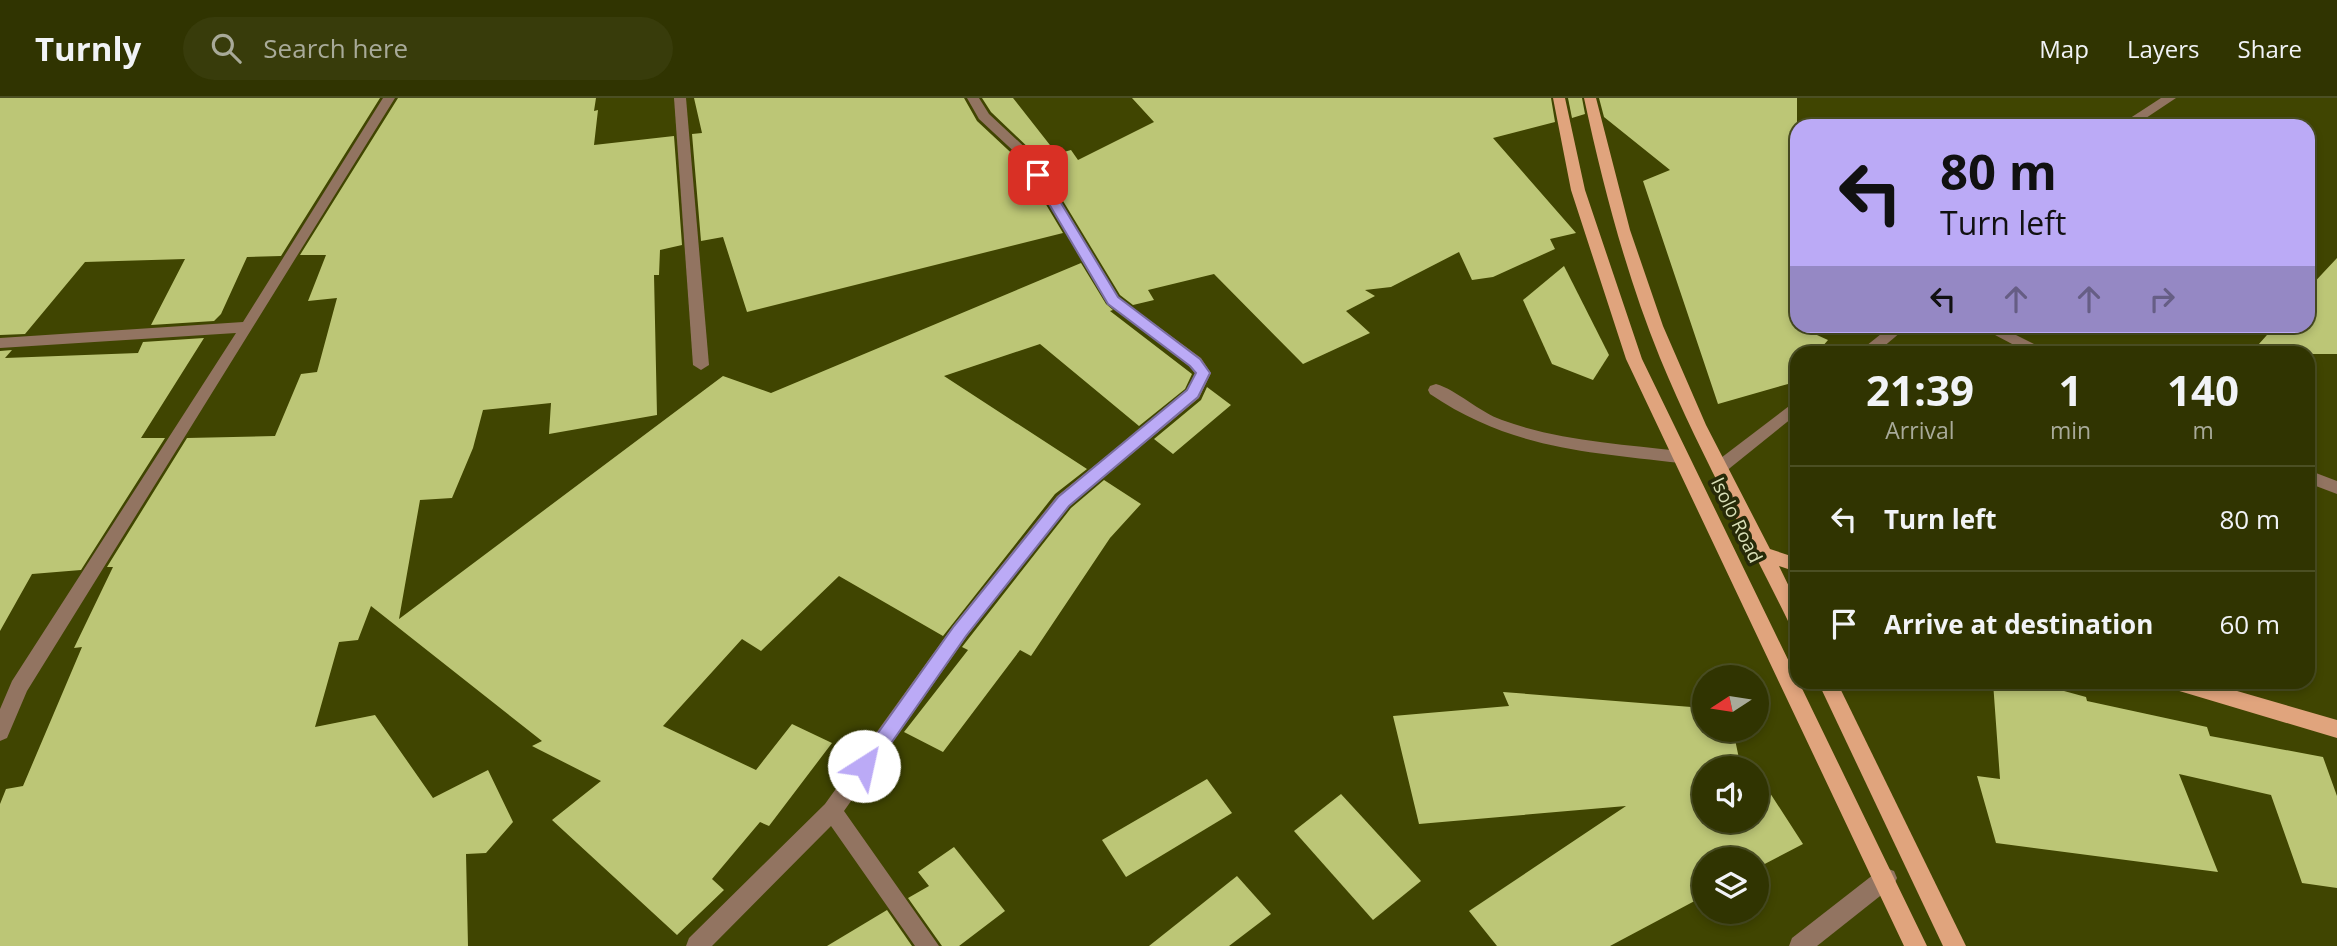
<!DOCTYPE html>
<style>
:root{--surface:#303401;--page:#383c0b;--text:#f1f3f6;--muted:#a8aa99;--line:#4b4f23}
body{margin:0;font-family:"Open Sans",sans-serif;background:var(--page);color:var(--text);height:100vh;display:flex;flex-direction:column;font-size:26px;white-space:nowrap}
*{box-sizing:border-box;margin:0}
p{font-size:23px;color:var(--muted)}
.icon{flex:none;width:38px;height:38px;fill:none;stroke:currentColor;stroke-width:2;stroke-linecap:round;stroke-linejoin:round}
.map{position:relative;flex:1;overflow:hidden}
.sheet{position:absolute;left:1790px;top:248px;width:525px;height:343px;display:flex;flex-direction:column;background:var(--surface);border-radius:21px;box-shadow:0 4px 10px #0003,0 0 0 2px var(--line)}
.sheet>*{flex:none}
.banner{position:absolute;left:1790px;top:21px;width:525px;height:214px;border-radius:21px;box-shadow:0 4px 10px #0003,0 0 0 2px var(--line);background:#bbaaf6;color:#111;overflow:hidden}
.needle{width:46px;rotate:258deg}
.tools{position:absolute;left:1692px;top:567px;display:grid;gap:14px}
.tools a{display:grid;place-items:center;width:77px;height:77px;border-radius:50%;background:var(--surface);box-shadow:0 4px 10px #0003,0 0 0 2px var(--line);font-size:35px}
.pin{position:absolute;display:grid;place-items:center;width:60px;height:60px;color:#fff;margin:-30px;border-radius:14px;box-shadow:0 4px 10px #0006}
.me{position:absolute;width:77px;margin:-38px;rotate:35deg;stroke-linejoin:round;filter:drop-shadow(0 0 5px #0008)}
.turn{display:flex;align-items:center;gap:24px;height:147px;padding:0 35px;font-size:32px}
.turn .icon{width:91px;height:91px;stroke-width:2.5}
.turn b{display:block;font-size:49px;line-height:60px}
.lanes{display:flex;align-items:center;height:66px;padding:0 35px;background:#0003;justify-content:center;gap:35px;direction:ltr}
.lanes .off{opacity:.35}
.eta{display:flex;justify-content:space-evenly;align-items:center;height:119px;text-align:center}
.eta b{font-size:42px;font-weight:700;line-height:49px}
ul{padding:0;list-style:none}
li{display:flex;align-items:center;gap:21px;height:105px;padding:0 35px;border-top:2px solid var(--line)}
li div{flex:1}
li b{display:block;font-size:26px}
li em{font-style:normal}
header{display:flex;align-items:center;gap:42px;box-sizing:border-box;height:98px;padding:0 35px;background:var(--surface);border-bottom:2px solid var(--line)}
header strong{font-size:33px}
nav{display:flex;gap:38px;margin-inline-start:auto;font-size:24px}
.search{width:490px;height:63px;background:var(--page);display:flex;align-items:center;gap:18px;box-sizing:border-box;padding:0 24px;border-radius:38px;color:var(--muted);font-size:26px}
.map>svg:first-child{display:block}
.building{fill:#bcc676}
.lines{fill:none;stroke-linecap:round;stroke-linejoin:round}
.minor{fill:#927461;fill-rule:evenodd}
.major{fill:#e0a47d;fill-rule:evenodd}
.route{fill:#bbaaf6;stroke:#7a6ea0;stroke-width:2}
.labels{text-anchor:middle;stroke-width:7;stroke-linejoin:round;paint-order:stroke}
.street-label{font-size:19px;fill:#dae0b9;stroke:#272a08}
</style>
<header>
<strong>Turnly</strong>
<div class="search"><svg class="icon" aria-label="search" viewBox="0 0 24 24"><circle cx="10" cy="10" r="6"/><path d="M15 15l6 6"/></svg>Search here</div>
<nav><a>Map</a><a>Layers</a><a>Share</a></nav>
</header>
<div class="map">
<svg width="2337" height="848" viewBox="0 0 2337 848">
<rect width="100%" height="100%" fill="#404501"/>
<g class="building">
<polygon points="0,0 380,0 281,158 247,159 221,216 214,223 151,227 185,161 85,164 25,236 0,237"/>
<polygon points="398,0 596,0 594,13 598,12 594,47 674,38 682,147 660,152 659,177 654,177 657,317 549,336 551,305 483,312 473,350 452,400 420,402 399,521 723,278 771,295 1081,165 1106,206 1113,212 1110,213 1192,276 1185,291 1139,328 1040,246 944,278 1087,371 1055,396 943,538 839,478 761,553 742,541 663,628 756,672 792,626 832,645 769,728 760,724 712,781 724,792 677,837 552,722 601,683 532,648 542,643 371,508 358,542 339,544 315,629 375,617 433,700 488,672 513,724 486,755 466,756 468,848 0,848 0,706 6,691 23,688 82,549 74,550 113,469 107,469 187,340 275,338 301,276 317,274 337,200 308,203 326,157 300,157"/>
<polygon points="694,0 964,0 977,23 1020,63 1063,135 747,214 723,139 701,143 692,36 702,35"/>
<polygon points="982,0 1013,0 1057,56 1071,52 1078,62 1154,24 1132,0 1551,0 1555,24 1493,40 1576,135 1550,141 1555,151 1493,179 1472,182 1459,154 1391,189 1365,192 1375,198 1346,213 1370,235 1303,266 1214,176 1148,192 1154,202 1133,207 1120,197 1034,55 991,14"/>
<polygon points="1568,0 1582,0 1585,16 1572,20"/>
<polygon points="1599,0 1797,0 1797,228 1828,242 1816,256 1797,256 1797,276 1788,286 1718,306 1643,83 1670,72 1604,19"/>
<polygon points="2337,160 2337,256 2250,256 2275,228 2308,228 2308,191"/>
<polygon points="1564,168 1609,257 1593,282 1552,266 1523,202"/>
<polygon points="204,240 141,340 165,340 81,472 32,476 0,533 0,253 12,252 5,260 138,255 143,244"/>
<polygon points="1207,289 1231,307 1173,356 1154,341 1201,302"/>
<polygon points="1104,382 1141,406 1110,440 1031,558 1020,552 943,654 904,634 968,552 962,549 969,540 1071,410"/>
<polygon points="1993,584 2031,584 2086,599 2087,603 2207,629 2210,638 2323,659 2337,698 2337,790 2302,785 2271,697 2179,676 2218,774 1996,745 1977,678 2000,681"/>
<polygon points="1503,594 1704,610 1704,632 1733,632 1741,670 1704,670 1704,723 1757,723 1759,678 1803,746 1757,770 1757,761 1704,761 1704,798 1610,848 1497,848 1469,813 1626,708 1419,726 1393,618 1509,608"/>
<polygon points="1207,681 1232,715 1126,779 1102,742"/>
<polygon points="1341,696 1421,783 1373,822 1294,733"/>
<polygon points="954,749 1005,813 959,848 942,848 908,800 929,788 918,774"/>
<polygon points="1237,778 1271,816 1229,848 1149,848"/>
<polygon points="887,812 912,848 827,848"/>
</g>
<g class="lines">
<g class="minor">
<polygon points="383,0 395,0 27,593 7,640 0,643 0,611 12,583 236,235 0,250 0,240 243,224"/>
<polygon points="674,0 686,0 709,267 701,272 693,267"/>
<polygon points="967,0 979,0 989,16 1032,56 1118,199 1201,260 1211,275 1199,300 1069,408 967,538 844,713 939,848 915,848 831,728 712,848 686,848 689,840 825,706 953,528 1057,398 1187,293 1195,275 1189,268 1108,205 1022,61 979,21"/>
<polygon points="2161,0 2176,0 2134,28 2118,28"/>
<polygon points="1891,228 1908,228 1875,256 1856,256"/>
<polygon points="1978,228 1998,228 2054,256 2031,256"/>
<path d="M 1436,286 C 1457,292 1479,314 1502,322 C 1559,343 1621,346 1681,353 L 1689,359 L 1681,365 C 1588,354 1511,351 1430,296 L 1428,292 L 1430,288 Z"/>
<polygon points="1797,302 1797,316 1725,374 1713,374 1711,370 1713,366"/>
<polygon points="2308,372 2337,383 2337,396 2308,385"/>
<polygon points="1886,770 1894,773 1897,780 1894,787 1817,848 1789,848 1792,840 1878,773"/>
</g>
<g class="major">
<polygon points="1553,0 1565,0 1585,92 1642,261 1927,848 1904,848 1626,261 1571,92"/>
<path d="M 1584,0 L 1596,0 L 1630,132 L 1663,228 L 1706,327 L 1770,451 L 1797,460 L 1797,474 L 1779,468 L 1797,505 L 1797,531 L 1790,528 L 1788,523 C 1745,435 1697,350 1660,260 C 1626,176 1603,88 1584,0 Z"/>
<polygon points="1818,584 1837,584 1966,848 1943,848"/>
<polygon points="2167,584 2206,584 2337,622 2337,640 2176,592 2169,590"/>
</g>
</g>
<polygon class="route" points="1038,73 1044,77 1118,199 1200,261 1210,275 1198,299 1069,408 966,538 871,674 864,676 858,674 855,668 858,663 954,528 1058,399 1187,292 1196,275 1190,268 1108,206 1032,77"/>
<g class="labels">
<g class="street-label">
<text transform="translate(1737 422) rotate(64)" y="7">Isolo Road</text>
</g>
</g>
</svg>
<div class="tools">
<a><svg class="needle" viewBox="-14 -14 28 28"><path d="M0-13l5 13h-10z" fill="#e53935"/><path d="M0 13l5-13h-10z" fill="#a8aa99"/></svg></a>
<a><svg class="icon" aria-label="sound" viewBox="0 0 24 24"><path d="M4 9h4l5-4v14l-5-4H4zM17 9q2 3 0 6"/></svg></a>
<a><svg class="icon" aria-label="layers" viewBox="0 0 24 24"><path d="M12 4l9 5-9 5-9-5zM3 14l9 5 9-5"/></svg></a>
</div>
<div class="pin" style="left:1038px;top:77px;background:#d93025"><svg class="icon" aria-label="arrive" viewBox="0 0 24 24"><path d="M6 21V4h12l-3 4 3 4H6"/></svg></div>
<svg class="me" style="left:864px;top:668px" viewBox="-20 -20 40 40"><circle r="19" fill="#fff"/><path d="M0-13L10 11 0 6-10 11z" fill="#bbaaf6"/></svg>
<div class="banner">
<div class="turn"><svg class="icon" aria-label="left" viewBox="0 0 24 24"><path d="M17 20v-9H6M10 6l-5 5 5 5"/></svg><div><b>80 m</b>Turn left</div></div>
<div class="lanes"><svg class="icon" aria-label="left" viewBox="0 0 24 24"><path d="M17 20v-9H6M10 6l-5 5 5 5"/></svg><svg class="icon off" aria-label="ahead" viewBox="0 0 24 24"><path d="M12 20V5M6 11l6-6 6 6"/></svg><svg class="icon off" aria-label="ahead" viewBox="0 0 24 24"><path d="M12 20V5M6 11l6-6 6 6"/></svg><svg class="icon off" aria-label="right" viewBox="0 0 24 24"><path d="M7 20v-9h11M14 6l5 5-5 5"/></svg></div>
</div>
<section class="sheet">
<div class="eta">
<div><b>21:39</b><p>Arrival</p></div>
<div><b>1</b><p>min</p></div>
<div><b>140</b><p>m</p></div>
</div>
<ul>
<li><svg class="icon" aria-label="left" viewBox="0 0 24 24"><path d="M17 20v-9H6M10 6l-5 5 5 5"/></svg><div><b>Turn left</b></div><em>80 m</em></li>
<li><svg class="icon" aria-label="arrive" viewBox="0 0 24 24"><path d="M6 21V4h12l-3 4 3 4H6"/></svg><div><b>Arrive at destination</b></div><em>60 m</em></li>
</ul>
</section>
</div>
